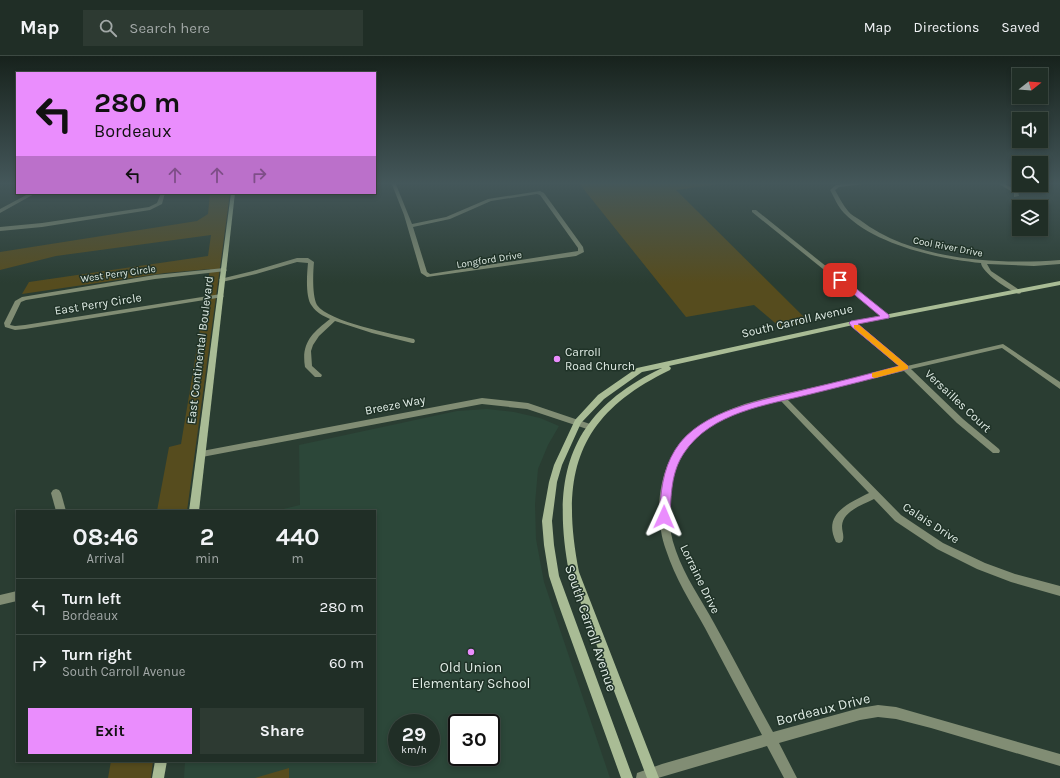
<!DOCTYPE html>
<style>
:root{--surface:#202e26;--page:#2d3a32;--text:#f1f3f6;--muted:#a2a8a7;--line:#3d4a43;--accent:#ea8dfd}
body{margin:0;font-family:Karla,sans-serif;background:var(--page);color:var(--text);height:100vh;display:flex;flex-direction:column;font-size:15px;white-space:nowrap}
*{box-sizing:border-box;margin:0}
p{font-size:13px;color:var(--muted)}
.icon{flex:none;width:22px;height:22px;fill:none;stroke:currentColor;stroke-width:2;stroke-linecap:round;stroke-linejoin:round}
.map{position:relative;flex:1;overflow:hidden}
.sheet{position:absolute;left:16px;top:454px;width:360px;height:252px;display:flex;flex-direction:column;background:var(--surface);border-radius:0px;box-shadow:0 2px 6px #0003,0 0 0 1px var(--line)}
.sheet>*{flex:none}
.banner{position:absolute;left:16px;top:16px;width:360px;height:122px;border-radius:0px;box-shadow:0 2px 6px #0003,0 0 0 1px var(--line);background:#ea8dfd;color:#111;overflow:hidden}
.needle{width:26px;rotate:73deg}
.fabs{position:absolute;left:1012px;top:12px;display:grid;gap:8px}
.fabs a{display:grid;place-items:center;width:36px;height:36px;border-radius:0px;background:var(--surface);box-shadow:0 2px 6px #0003,0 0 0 1px var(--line);font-size:20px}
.speed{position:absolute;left:388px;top:658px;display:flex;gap:8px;font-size:20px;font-weight:700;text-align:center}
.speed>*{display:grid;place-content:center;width:52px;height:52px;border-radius:50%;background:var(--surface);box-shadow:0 2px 6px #0003,0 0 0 1px var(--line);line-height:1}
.speed small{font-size:10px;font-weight:400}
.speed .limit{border:2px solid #111;border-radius:6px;background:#fff;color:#111}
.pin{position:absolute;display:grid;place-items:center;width:34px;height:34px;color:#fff;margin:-17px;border-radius:8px;box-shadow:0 2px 6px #0006}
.me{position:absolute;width:44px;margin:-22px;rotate:1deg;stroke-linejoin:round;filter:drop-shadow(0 0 3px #0008)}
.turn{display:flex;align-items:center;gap:14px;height:84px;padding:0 12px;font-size:18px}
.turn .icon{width:52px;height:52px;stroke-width:2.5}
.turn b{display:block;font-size:28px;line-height:34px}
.lanes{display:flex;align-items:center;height:38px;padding:0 12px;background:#0003;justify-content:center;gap:20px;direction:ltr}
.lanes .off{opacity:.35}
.eta{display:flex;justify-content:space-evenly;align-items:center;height:68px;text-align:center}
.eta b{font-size:24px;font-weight:700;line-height:28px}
.button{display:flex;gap:8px;margin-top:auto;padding:8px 12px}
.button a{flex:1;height:46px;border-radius:0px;background:var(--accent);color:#111;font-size:16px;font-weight:700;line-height:46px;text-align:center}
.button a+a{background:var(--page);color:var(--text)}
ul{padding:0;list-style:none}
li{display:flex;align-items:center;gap:12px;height:56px;padding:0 12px;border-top:1px solid var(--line)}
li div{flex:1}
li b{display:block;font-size:15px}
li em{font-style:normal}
header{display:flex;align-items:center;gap:24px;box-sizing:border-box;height:56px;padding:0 20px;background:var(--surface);border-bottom:1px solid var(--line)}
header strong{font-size:19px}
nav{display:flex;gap:22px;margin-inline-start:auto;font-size:14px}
.search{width:280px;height:36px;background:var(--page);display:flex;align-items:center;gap:10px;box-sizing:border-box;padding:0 14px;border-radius:0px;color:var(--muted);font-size:15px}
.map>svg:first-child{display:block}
.built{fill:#2c4739;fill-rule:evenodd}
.green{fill:#564c1e}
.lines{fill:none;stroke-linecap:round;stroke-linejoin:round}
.minor{fill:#818d74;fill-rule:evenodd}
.secondary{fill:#a9bc95;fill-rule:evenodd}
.route{fill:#ea8dfd;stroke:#985ca4}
.slow{fill:#f59e0b}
.poi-dot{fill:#ea8dfd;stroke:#203328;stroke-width:1.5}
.labels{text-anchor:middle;stroke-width:3;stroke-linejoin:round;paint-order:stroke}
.far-street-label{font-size:10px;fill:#e0ece5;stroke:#203328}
.street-label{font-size:12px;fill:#e0ece5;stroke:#203328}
.poi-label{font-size:12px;fill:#e0ece5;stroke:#203328;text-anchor:start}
.near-street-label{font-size:14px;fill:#e0ece5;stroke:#203328}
.near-poi-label{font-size:14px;fill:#e0ece5;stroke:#203328}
</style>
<header>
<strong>Map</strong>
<div class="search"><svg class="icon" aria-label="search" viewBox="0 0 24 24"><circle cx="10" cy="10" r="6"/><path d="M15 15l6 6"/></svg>Search here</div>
<nav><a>Map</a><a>Directions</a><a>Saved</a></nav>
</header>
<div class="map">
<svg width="1060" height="722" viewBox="0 0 1060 722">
<rect width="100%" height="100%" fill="#2a3d32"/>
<path class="built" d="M 487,353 L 514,356 L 540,362 L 559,370 L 548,389 L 538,413 L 535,448 L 536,483 L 544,526 L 610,722 L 184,722 L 185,705 L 375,705 L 375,455 L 275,455 L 300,449 L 299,389 L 457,355 ZM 397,667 L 431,667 L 431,701 L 397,701 ZM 457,667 L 491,667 L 491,701 L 457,701 Z"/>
<g class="green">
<polygon points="578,126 734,126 676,134 809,266 781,272 754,249 686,261"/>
<polygon points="210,137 230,137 187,455 157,455 169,391 181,388 210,213 165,217 22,238 29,226 208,200 211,179 56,200 0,214 0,196 197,165 208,158"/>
<polygon points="111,705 153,705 151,722 108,722"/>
<polygon points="289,712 289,722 255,722"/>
</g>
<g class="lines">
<g class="minor">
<path d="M 391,126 L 395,126 L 412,168 L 446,161 L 488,143 L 540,135 L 544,137 L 583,191 L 584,196 L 576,200 L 427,221 L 421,217 L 404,159 ZM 537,138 L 540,139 L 578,192 L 578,195 L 430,218 L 427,216 L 413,171 L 450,163 L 491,145 Z"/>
<path d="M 862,126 L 873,126 L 871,127 L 839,131 L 835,134 C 839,141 843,149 848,155 C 851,159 856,161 860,164 C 911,204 998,209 1060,204 L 1060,208 L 1034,210 L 987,208 L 991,215 L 1021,235 L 1021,237 L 1019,238 C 1010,235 982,217 981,207 C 939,203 875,189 844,157 C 838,151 834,141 830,134 L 836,129 Z"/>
<polygon points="996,126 1001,126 1018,135 1019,140 1014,141 1014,137"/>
<polygon points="30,137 36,137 0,157 0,153"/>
<polygon points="161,137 165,137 162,148 150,154 42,171 0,175 0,171 42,167 149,151 157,147"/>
<polygon points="752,154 756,154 888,260 888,262 884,262 752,156"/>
<path d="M 297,202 L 308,202 L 314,206 C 313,216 312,240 317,249 C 329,266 393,278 414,283 L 415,285 L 414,287 L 412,287 L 372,277 L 335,265 L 319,280 L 313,289 L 311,295 L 312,310 L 322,319 L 321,321 L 315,321 L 305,311 C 301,287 312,277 330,263 C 323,260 316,256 312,250 C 305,242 307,217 308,207 L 297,206 L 256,218 L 222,226 L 219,224 L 220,223 L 253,215 Z"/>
<polygon points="224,212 227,214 226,215 155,223 26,244 21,246 10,269 15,270 25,269 221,238 224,240 223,241 25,273 15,274 5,271 4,267 15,245 22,241 155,219"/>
<path d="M 853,265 L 855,266 L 907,310 L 1003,288 L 1060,326 L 1060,333 L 1002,292 L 911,313 L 963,363 L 999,393 L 1000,395 L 999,397 L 993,397 L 957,367 L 904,315 L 787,343 L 901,459 L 943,487 L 985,507 L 1015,518 L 1060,530 L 1060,540 L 1011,526 L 977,513 L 937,493 L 895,465 L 874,443 C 862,449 843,455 842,470 C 842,476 845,481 842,486 L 839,487 L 836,486 C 822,458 849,447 869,437 L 780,344 C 728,356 678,376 670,436 C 667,456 669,476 676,495 C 685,521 701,543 714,567 C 734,603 753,640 773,676 L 860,652 L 878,649 L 896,651 L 1060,698 L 1060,710 L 931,672 L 896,663 L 878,661 L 860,664 L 779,687 L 797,722 L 784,722 L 767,690 L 658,722 L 636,722 L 637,717 L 662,708 L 762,679 C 743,644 724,608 705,572 C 691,547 675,522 666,494 C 653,458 658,409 686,381 C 695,372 705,366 716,360 C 745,345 779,339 811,332 C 841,325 870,318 900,311 L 851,268 L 851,266 Z"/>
<polygon points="482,342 528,347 593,369 594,371 590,374 527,353 482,348 202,401 199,400 198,398 199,396 202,395"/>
<polygon points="56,433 59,434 61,437 66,455 56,455 51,437 53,434"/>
<polygon points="17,535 17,545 0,549 0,539"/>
</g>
<g class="secondary">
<polygon points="231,137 235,137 199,455 189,455"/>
<path d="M 1060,225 L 1060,229 L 853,269 L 669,310 L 671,312 L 670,314 C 576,359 560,419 579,516 L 659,722 L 647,722 L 569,516 C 551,420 569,356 662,312 L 642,316 L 604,343 L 581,367 L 562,409 L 557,426 L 552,465 L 554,489 L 559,520 L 633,722 L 621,722 L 559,550 L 549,520 L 544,489 L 542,465 L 549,426 L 554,409 L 575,364 L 598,339 L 637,312 L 853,265 Z"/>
<polygon points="155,705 167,705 164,722 152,722"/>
</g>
</g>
<linearGradient id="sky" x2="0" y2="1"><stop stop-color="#17221c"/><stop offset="0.56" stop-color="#44575a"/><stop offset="1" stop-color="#44575a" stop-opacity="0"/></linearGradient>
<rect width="1060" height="227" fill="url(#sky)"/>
<path class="route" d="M 838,222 L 843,222 L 889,259 L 889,262 L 858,268 L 908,310 L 908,313 C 876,322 843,330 811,338 C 767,349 711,356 684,397 C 671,416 671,440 670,461 L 668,465 L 661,465 L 659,461 C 661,437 662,415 675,394 C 700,353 765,344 807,333 C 838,326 868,318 899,310 L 852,271 L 849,267 L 851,265 L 880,260 L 838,225 Z"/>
<polygon class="slow" points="854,269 859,269 908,310 908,313 875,322 872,321 872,317 899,310 854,272"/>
<g class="poi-dot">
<circle cx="557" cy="303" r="4"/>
<circle cx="471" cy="596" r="4"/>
</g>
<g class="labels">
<g class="far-street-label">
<text transform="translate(948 190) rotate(11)" y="4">Cool River Drive</text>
<text transform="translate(489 203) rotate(-9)" y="4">Longford Drive</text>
<text transform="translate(118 217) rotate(-8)" y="4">West Perry Circle</text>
</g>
<g class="street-label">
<text transform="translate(98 248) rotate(-9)" y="4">East Perry Circle</text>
<text transform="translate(797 265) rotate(-13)" y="4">South Carroll Avenue</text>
<text transform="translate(200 294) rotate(-83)" y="4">East Continental Boulevard</text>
<text transform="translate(958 345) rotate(43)" y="4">Versailles Court</text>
<text transform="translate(395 349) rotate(-11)" y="4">Breeze Way</text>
<text transform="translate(931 467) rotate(33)" y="4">Calais Drive</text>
<text transform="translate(700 523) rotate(64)" y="4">Lorraine Drive</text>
</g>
<g class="poi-label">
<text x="565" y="300">Carroll<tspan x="565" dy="14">Road Church</tspan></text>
</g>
<g class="near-street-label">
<text transform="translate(591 572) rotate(71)" y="5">South Carroll Avenue</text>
<text transform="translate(823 653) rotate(-14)" y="5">Bordeaux Drive</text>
</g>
<g class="near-poi-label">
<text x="471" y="616">Old Union<tspan x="471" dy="16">Elementary School</tspan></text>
</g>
</g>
</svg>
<div class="fabs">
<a><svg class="needle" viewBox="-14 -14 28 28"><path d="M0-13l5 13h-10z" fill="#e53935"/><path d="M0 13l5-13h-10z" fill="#a2a8a7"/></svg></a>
<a><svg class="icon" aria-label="sound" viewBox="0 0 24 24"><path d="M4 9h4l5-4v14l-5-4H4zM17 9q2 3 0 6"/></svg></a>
<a><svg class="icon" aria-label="search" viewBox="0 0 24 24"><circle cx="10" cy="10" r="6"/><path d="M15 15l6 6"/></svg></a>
<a><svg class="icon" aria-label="layers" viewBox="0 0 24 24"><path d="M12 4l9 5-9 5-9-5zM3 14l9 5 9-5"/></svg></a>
</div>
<div class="speed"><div>29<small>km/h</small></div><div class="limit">30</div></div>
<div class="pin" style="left:840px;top:224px;background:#d93025"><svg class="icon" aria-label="arrive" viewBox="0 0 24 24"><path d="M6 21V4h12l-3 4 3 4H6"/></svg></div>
<svg class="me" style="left:664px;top:461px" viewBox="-20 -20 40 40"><path d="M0-17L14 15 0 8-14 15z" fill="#ea8dfd" stroke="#fff" stroke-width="4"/></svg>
<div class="banner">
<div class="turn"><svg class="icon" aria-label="left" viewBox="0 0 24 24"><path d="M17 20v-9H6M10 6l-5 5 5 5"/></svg><div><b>280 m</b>Bordeaux</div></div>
<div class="lanes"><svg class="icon" aria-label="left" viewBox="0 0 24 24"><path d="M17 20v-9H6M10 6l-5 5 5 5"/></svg><svg class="icon off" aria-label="ahead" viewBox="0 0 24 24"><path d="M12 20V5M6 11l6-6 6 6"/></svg><svg class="icon off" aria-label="ahead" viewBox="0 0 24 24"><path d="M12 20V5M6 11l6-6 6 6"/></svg><svg class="icon off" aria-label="right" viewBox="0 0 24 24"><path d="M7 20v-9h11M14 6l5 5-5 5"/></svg></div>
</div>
<section class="sheet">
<div class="eta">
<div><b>08:46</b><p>Arrival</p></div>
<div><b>2</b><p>min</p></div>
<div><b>440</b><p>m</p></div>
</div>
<ul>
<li><svg class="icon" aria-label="left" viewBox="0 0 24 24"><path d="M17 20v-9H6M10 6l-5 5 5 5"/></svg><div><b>Turn left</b><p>Bordeaux</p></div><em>280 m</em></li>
<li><svg class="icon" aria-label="right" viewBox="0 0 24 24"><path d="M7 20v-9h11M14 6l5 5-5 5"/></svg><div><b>Turn right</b><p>South Carroll Avenue</p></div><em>60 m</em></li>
</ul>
<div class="button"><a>Exit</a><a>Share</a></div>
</section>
</div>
